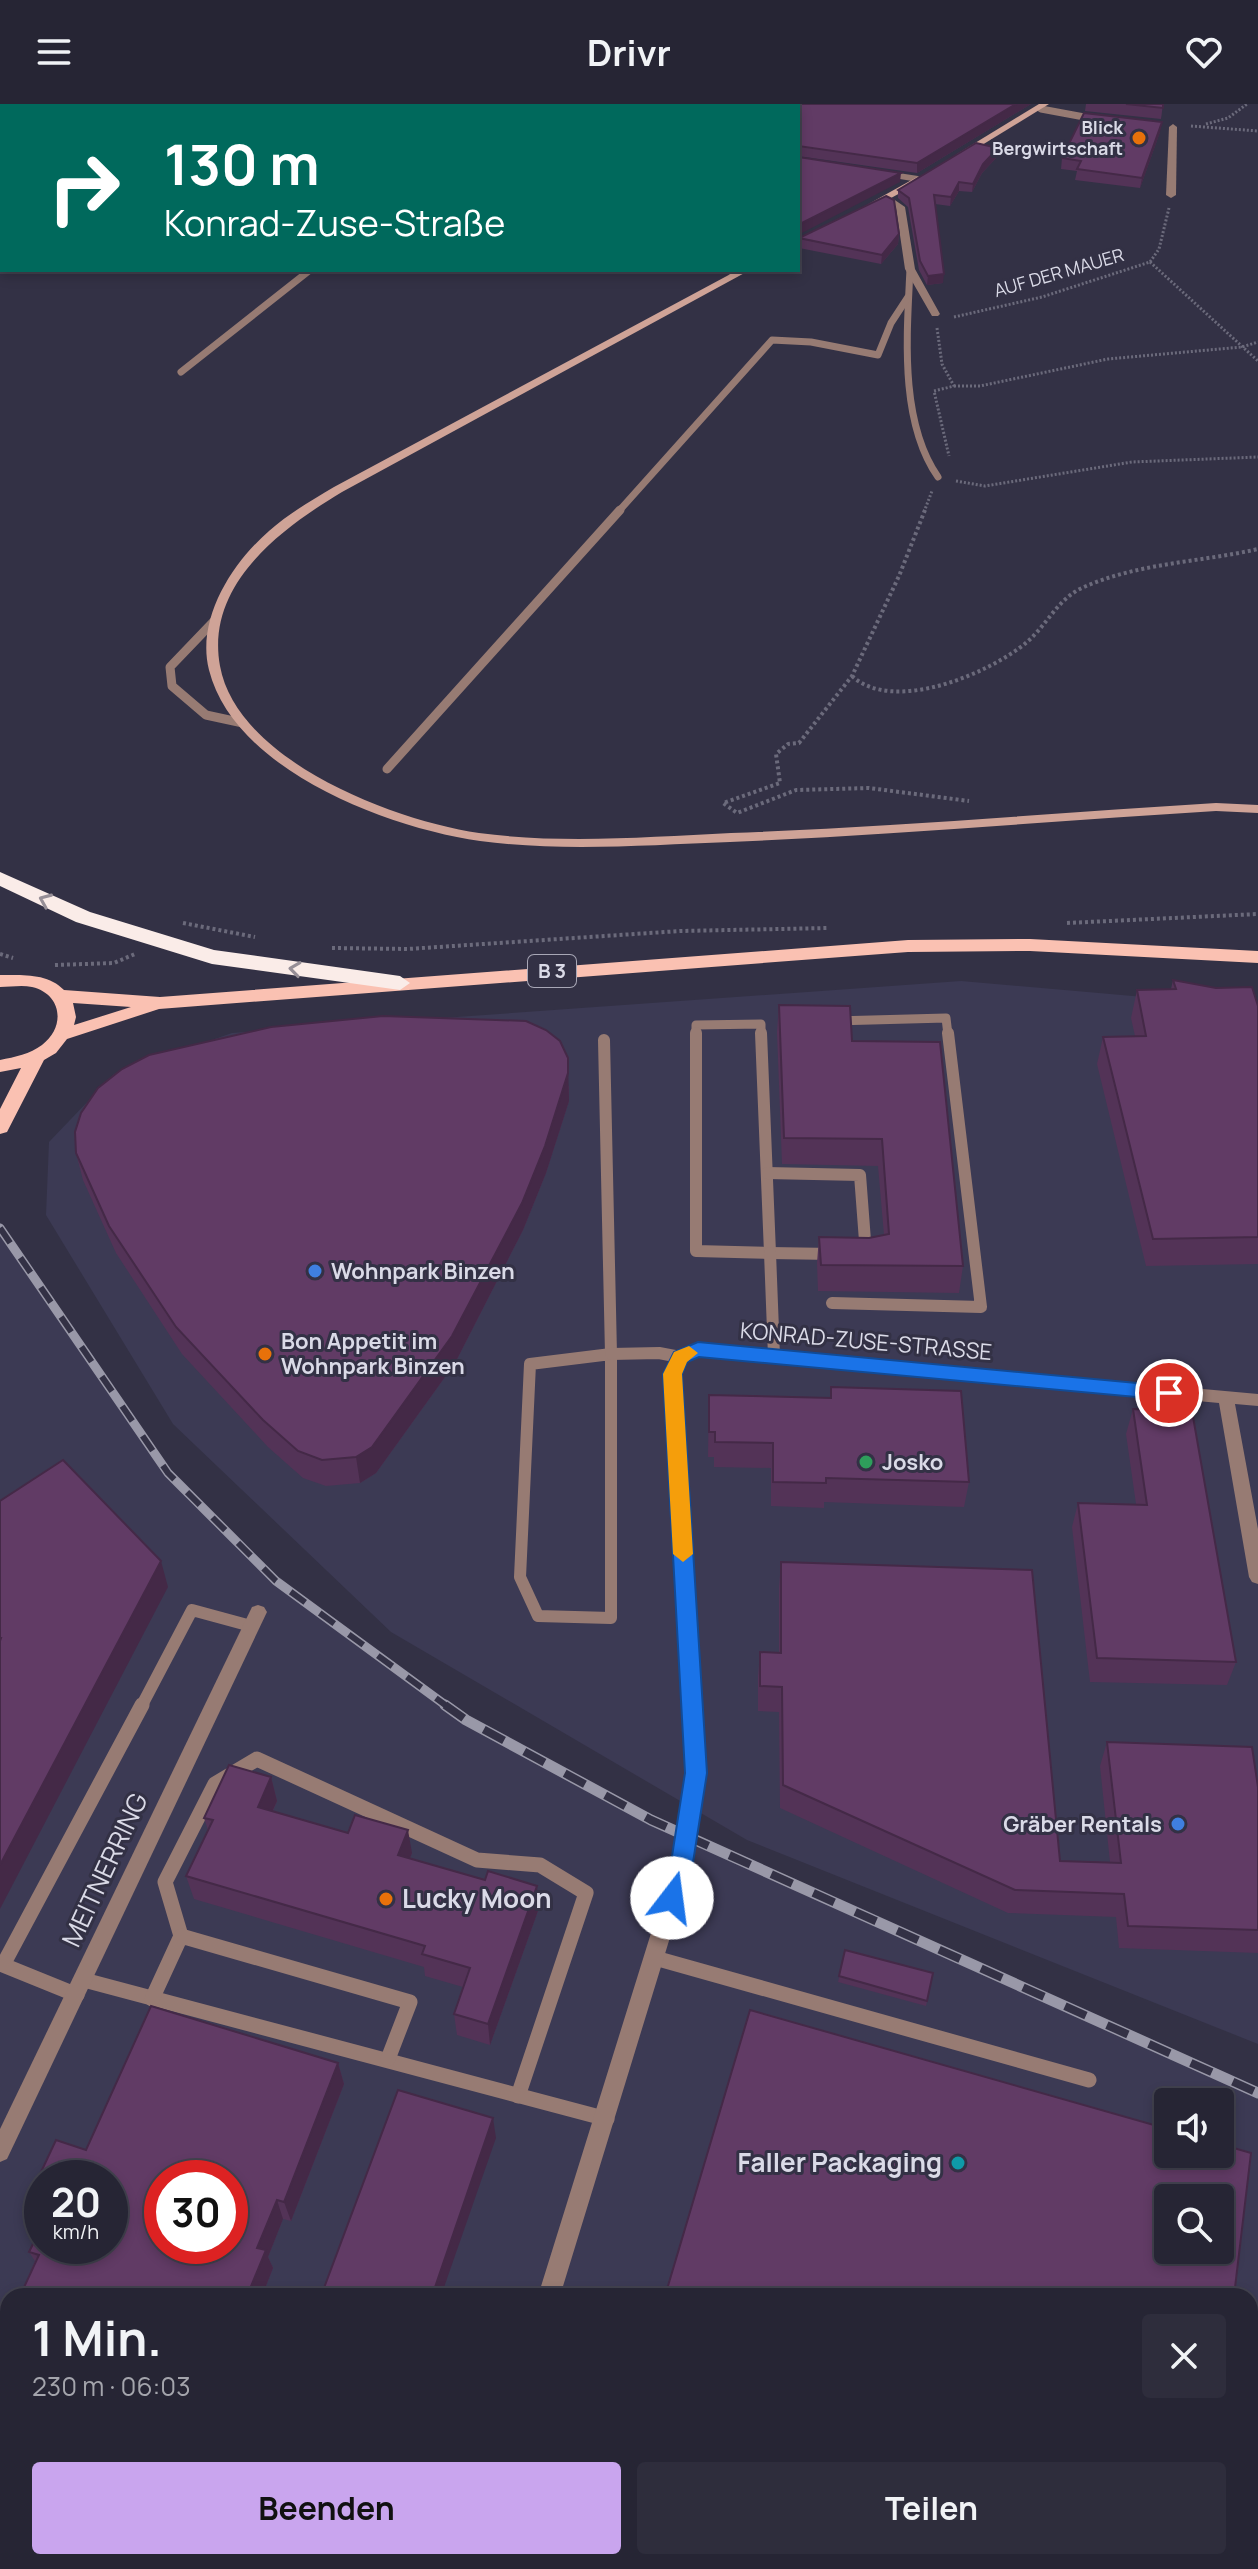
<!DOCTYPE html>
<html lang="de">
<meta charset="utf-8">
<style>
:root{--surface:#262534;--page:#2e2d3c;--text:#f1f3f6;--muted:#a4a5ac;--line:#42424f;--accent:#c9a5ee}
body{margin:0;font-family:Manrope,sans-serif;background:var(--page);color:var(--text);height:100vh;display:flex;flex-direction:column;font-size:30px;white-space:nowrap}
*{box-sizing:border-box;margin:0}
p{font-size:26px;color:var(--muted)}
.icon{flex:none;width:44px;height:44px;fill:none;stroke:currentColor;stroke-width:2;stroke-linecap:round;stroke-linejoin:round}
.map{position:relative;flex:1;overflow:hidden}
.panel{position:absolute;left:0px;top:2184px;width:1258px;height:282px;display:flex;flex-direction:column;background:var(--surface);border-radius:24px 24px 0 0;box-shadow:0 4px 12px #0003,0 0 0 2px var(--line)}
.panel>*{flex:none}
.top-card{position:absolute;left:0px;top:0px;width:800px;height:168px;box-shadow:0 4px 12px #0003,0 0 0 2px var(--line);background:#00695c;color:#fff;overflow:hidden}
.tools{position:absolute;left:1154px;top:1984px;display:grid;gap:16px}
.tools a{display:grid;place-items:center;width:80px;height:80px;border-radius:8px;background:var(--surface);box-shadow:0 4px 12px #0003,0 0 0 2px var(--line);font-size:40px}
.speed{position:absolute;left:24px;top:2056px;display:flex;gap:16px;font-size:40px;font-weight:700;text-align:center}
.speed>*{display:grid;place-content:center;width:104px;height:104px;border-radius:50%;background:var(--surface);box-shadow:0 4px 12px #0003,0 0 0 2px var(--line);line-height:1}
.speed small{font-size:20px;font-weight:400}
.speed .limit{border:12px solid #d22;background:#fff;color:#111}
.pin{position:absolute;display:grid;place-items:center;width:68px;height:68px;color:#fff;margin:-34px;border:4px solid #fff;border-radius:50%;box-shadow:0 2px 8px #0007}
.me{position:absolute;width:88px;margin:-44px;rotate:15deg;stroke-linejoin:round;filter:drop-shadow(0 0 6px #0008)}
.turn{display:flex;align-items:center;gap:28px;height:168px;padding:0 32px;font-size:36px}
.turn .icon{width:104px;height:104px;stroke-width:2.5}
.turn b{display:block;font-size:56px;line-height:68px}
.round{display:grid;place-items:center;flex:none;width:84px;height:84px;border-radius:8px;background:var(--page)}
.headline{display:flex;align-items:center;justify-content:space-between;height:136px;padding:0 32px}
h1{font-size:48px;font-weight:700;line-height:60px}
.action{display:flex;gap:16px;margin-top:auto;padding:16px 32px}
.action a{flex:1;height:92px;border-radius:8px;background:var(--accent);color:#111;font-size:32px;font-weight:700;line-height:92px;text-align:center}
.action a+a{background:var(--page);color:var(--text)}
header{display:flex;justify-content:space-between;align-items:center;height:104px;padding:0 32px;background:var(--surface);font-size:36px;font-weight:700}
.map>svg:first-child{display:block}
.built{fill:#3c3a54;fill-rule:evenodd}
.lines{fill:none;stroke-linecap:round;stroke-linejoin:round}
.path-far2{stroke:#6b6a7b;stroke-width:3;stroke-dasharray:2 2;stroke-linecap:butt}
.path-far1{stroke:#6b6a7b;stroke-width:4;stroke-dasharray:3 3;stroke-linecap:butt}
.path{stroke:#6b6a7b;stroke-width:6;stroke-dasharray:5 5;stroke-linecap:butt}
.lane-far3{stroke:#977b73;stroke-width:7}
.lane-far2{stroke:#977b73;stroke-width:9}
.lane-far1{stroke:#977b73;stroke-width:12}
.lane{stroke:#977b73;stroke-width:15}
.street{fill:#977b73;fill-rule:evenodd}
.secondary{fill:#cfa397;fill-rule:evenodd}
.primary{fill:#fac1b2;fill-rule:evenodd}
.highway{fill:#faece8;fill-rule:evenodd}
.rail-far1-casing{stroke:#9998a8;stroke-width:9}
.rail-casing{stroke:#9998a8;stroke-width:11}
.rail-far1{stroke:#333145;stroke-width:6;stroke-dasharray:18;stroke-linecap:butt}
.rail{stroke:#333145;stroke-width:8;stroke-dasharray:23;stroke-linecap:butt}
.wall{fill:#533357;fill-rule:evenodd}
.shaded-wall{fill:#442947}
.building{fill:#613b65;stroke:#442947;stroke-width:2;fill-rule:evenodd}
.oneway{stroke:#968e96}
.route{fill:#1a73e8;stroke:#114b97;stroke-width:2}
.slow{fill:#f59e0b}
.food-dot{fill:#e8710a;stroke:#333145;stroke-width:3}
.shop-dot{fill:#3f7fe0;stroke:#333145;stroke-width:3}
.leisure-dot{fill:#2e9e5b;stroke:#333145;stroke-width:3}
.culture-dot{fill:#0f9aa8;stroke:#333145;stroke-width:3}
.labels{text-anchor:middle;stroke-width:6;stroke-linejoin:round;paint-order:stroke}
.far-poi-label{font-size:18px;font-weight:bold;fill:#dadae7;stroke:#333145;text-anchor:end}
.far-street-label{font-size:18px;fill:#dadae7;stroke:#333145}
.shield{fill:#333145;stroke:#a8a7b6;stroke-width:2}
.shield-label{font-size:20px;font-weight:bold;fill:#dadae7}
.poi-label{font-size:22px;font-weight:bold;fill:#dadae7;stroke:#333145;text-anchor:start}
.street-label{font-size:22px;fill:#dadae7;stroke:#333145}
.near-street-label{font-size:26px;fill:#dadae7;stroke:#333145}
.near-poi-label{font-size:26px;font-weight:bold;fill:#dadae7;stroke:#333145;text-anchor:start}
</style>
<header><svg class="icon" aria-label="menu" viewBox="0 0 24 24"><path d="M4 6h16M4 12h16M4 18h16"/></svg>Drivr<svg class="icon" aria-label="heart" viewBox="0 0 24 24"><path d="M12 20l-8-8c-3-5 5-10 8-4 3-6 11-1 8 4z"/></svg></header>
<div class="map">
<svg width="1258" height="2465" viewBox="0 0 1258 2465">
<rect width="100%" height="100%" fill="#333145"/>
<g class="built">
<polygon points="961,877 1258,903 1258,1940 747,1736 391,1528 173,1320 46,1111 49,1038 114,970 232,929"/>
<path d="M 0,1124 L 168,1369 L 276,1477 L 466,1616 L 651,1716 L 1258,1989 L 1258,2465 L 0,2465 ZM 1168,1998 L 1220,1998 L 1220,2050 L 1168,2050 ZM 42,2074 L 110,2074 L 110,2142 L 42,2142 ZM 162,2074 L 230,2074 L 230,2142 L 162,2142 ZM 1168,2094 L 1220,2094 L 1220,2146 L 1168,2146 ZM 8,2192 L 1250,2192 L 1250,2458 L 8,2458 Z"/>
</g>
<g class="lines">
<g class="path-far2">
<polyline points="262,2 268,0"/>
<polyline points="1206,20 1228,14 1247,0"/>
<polyline points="1191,22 1258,27"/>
<polyline points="1150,158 1258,257"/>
<polyline points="954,213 1042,193 1150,158 1159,145 1169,104"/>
<polyline points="937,224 942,260 954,282 934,287 949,352"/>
<polyline points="954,282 980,282 1108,255 1242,243 1258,238"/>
<polyline points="956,377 985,382 1132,358 1258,353"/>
<polyline points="924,408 932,387"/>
</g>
<g class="path-far1">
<polyline points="925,406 899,472 852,572 799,639 788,640 776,650 780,679 723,699 737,709 796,686 869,684 969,697"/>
<path d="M 852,572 C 893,610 989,570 1027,538 C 1047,521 1058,494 1084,483 C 1138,459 1201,458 1258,445"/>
<polyline points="183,819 255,833"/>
<polyline points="1067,819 1258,810"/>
<polyline points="332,844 408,845 680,827 829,824"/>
<polyline points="0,850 13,854"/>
<polyline points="55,861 114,859 135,850"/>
</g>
<g class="path">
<polyline points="0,2386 8,2388"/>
<polyline points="196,2458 212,2465"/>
</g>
<g class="lane-far3">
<polyline points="1041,5 1095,15"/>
<path d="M 910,165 C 907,230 899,317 938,373"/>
<polyline points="181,268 310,166"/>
<polyline points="618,408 772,236 811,238 878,251 891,219 908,193"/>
</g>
<g class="lane-far2">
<polyline points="216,515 170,563 172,582 206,611 243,619"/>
<polyline points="387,665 620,406"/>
<polyline points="834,917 946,914 948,931"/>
<polyline points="696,931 696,921 761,920 761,931"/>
</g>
<g class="lane-far1">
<polyline points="696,929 696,1147 770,1149"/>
<polyline points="761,929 770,1149"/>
<polyline points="604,936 611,1250"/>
<polyline points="767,1069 860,1071 866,1150"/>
<polyline points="770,1149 833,1150"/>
<polyline points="770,1149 774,1252"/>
<polyline points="832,1199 981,1203 948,929"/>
<polygon points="611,1250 611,1514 538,1512 520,1473 530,1260"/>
<polyline points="611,1250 659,1249 680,1253"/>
<polyline points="141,1603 192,1506 251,1522"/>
</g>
<g class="lane">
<polyline points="181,1832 165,1778 215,1680 257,1655 477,1756 540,1761 586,1789 518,1992"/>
<polyline points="655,1854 1089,1976"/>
<polyline points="84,1876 607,2015"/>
<polyline points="77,1891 3,1861 142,1601"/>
<polyline points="152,1895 181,1832 410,1898 388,1955"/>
</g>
<g class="street">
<polygon points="455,0 467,0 468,2 456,2"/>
<polygon points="1173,20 1177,23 1176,91 1171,94 1166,91 1169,23"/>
<polygon points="879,66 918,72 923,75 918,78 876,71 876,67"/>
<polygon points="883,92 889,92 905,103 915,165 940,210 938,212 932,212 905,165 896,104 883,96"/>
<polygon points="718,166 733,166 741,170 736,173"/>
<polygon points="698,1239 1258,1290 1258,1302 1235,1300 1258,1425 1258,1480 1252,1478 1249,1473 1219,1299 699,1251 686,1257 681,1270 705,1669 691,1765 560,2192 538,2192 671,1765 687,1669 665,1270 674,1249"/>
<polygon points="258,1501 264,1503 267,1508 7,2055 0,2058 0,2025 252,1503"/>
<polygon points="0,2319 8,2322 8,2344 0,2341"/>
<polygon points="283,2458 314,2458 317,2465 286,2465"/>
<polygon points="349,2458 373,2458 371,2465 347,2465"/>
<polygon points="533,2458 557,2458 558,2465 534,2465"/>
</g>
<g class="secondary">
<polygon points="1039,0 1049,0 964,52 957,50"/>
<polygon points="917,73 922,76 920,78 873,104 865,102"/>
<path d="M 738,166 L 750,166 L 342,388 C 282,424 205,480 220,562 C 237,657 395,717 479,729 C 562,740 648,733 731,729 C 893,723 1054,709 1216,699 L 1258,701 L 1258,709 L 1216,707 C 1054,717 892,731 730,738 C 647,741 562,748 480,737 C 388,724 234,666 209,566 C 196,515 232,459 269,427 C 288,410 312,396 334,383 Z"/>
</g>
<path class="primary" d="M 1030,835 L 1258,847 L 1258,859 L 1030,847 L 908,848 L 159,905 L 67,935 L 56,949 L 44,956 L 7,1028 L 0,1030 L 0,1005 L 21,964 L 0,968 L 0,956 C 15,953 30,950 42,941 C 66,923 62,890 32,883 C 22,881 10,883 0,883 L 0,871 C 22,871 48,869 64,886 L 160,893 L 908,836 ZM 73,899 L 131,903 L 74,921 L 76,913 Z"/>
<polygon class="highway" points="0,768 90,808 214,846 400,872 410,879 400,886 212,860 76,818 0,782"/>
<g class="rail-far1-casing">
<polyline id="rail-far1" points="0,1124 168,1369 276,1477 448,1603"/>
</g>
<g class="rail-casing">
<polyline id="rail" points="445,1601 466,1616 651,1716 1258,1989"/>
</g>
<use href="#rail-far1" class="rail-far1"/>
<use href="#rail" class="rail"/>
</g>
<g class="wall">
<polygon points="1031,0 917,69 798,52 798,2"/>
<polygon points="1086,0 1163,0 1161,15 1085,7"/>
<polygon points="1160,28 1140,84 1075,76 1077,67 1061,65 1062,54"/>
<polygon points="998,44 997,53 982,69 972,88 959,87 950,102 935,100 943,179 927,181 919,166 908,103 898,94 898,86"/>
<polygon points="899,130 898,140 881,160 799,144 799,134"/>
<polygon points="1173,876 1258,902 1258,1160 1146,1162 1097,960 1103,933 1135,932 1131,914 1137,886 1171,885"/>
<polygon points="779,901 852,937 963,1162 959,1189 818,1187 817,1159 819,1133 869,1134 884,1131 878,1062 782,1060 777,928"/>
<polygon points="569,982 569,997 546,1069 523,1126 455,1259 376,1369 360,1379 326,1382 303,1374 268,1343 182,1250 116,1149 83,1076 76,1049"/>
<polygon points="831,1283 969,1378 964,1403 824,1398 824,1404 771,1402 771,1364 714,1363 714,1353 708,1353 709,1291 830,1294"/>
<polygon points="1133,1305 1236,1558 1227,1581 1090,1578 1072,1423 1078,1399 1136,1400 1126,1330"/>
<polygon points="781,1458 1060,1757 1110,1758 1100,1662 1107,1638 1258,1683 1258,1849 1119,1844 1116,1813 1008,1809 780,1704 779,1608 758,1607 758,1573 760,1548 779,1549 779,1484"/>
<polygon points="271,1673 277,1697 273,1707 412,1749 410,1754 539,1804 490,1941 457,1931 454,1910 463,1883 425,1872 424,1863 194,1795 186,1772 208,1726 204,1714"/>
<polygon points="845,1846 933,1869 926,1902 838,1878"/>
<path d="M 151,1902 L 338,1959 L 344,1980 L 291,2117 L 283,2115 L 268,2153 L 273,2164 L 262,2192 L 20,2192 L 35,2157 L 29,2148 L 42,2122 L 42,2142 L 110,2142 L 110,2074 L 42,2074 L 42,2119 L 38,2117 L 27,2098 L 56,2036 L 86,2046 ZM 162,2074 L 230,2074 L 230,2142 L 162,2142 Z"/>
<polygon points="719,2458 1201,2458 1200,2465 740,2465"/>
</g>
<g class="shaded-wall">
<polygon points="1016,0 1031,0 917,69 917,59"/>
<polygon points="1162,18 1160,28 1140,84 1142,74"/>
<polygon points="998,44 997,53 982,69 972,88 973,80 983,60"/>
<polygon points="901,69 900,78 798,131 798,121"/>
<polygon points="959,78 959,87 950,102 951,93"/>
<polygon points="899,130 898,140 881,160 882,151"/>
<polygon points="944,170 943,179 927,181 928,172"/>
<polygon points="568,954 569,997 546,1069 523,1126 455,1259 376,1369 360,1379 356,1353"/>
<polygon points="161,1457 168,1483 0,1805 0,1761"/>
<polygon points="271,1673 277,1697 264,1726 258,1703"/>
<polygon points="408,1726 412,1749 402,1774 398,1751"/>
<polygon points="537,1782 539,1804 490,1941 488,1920"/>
<polygon points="338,1959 344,1980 291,2117 284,2098"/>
<polygon points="493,2014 496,2034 441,2192 432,2192"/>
<polygon points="277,2096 283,2115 268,2153 273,2164 262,2192 247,2192 257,2144"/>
</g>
<g class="building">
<polygon points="593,0 637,0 648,2 590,2"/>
<polygon points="720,0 1016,0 917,59 798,42 798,2 717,2"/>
<polygon points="1126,0 1163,0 1163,4"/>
<polygon points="1084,9 1162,18 1142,74 1077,65 1081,57 1062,54"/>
<polygon points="976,39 998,44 983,60 973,80 959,78 951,93 934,91 944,170 928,172 920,157 909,94 898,86"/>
<polygon points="798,52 798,53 901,69 798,121"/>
<polygon points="886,92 894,96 899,130 882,151 799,134"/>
<polygon points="1173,876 1216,884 1252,883 1258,902 1258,1133 1153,1135 1103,933 1146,932 1137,886 1176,885"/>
<polygon points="779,901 850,902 852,937 940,938 963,1162 821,1161 819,1133 869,1134 889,1130 882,1035 784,1034"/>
<polygon points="383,912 526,917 546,926 560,937 568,954 568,969 545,1042 522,1099 452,1232 372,1343 356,1353 322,1356 298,1347 263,1316 176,1223 109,1122 76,1049 75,1028 81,1009 98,984 122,965 149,951 271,923"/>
<polygon points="831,1283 961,1287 969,1378 826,1374 826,1379 773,1378 773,1339 715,1338 715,1328 709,1328 709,1291 831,1294"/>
<polygon points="1133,1305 1192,1307 1236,1558 1097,1554 1078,1399 1147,1401"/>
<polygon points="63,1356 161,1457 0,1761 0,1537 1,1534 0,1534 0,1397"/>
<polygon points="781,1458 1032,1466 1060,1757 1121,1759 1107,1638 1252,1643 1258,1683 1258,1826 1128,1822 1124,1790 1015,1786 783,1681 782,1583 760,1582 760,1548 781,1549"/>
<polygon points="229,1661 271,1673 258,1703 348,1729 355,1711 408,1726 398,1751 485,1776 488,1767 537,1782 488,1920 454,1910 470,1864 422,1850 425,1842 186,1772 213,1716 204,1714"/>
<polygon points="845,1846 933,1869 927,1897 839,1872"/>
<path d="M 151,1902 L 338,1959 L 284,2098 L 277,2096 L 257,2144 L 266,2146 L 247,2192 L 20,2192 L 39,2151 L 29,2148 L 42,2122 L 42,2142 L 110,2142 L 110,2074 L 42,2074 L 42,2103 L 27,2098 L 56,2036 L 86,2046 ZM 162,2074 L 230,2074 L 230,2142 L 162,2142 Z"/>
<path d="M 750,1906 L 1168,2025 L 1168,2050 L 1220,2050 L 1220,2040 L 1251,2049 L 1234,2192 L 665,2192 ZM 1168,2094 L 1220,2094 L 1220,2146 L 1168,2146 Z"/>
<polygon points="398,1986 493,2014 432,2192 321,2192"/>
<polygon points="0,2452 8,2455 8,2458 16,2458 35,2465 0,2465"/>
<polygon points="762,2458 1201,2458 1200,2465 783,2465"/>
</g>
<defs><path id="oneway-chevron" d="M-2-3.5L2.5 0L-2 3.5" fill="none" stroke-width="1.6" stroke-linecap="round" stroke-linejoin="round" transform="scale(2)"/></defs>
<g class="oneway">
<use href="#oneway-chevron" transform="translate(45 796) rotate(-157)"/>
<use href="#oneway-chevron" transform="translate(295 865) rotate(-172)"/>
</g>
<polygon class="route" points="698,1238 1169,1282 1178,1289 1169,1296 699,1253 687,1258 682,1270 707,1669 692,1765 680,1802 672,1805 665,1802 661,1794 670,1765 685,1669 663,1270 674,1248"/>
<polygon class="slow" points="689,1242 698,1249 687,1258 682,1270 693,1450 683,1458 673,1450 663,1270 674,1248"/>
<g class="food-dot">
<circle cx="1139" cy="34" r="8"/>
<circle cx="265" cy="1250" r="8"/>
<circle cx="386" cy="1795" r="8"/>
</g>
<g class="shop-dot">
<circle cx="315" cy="1167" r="8"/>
<circle cx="1178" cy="1720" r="8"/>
</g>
<circle class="leisure-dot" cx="866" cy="1358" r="8"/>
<circle class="culture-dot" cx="958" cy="2059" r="8"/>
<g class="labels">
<g class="far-poi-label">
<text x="1123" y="30">Blick<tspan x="1123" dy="21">Bergwirtschaft</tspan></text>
</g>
<g class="far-street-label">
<text transform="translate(1059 169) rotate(-16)" y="6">AUF DER MAUER</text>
</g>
<rect class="shield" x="528" y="851" width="48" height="32" rx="6"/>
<g class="shield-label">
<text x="552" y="874">B 3</text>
</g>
<g class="poi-label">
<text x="331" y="1175">Wohnpark Binzen</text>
<text x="281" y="1245">Bon Appetit im<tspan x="281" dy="25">Wohnpark Binzen</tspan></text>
<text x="882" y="1366">Josko</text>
<text x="1162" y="1728" text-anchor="end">Gräber Rentals</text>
</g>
<g class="street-label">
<text transform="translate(866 1237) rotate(5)" y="8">KONRAD-ZUSE-STRASSE</text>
</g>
<g class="near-street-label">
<text transform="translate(105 1766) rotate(-65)" y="9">MEITNERRING</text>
</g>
<g class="near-poi-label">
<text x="402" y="1804">Lucky Moon</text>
<text x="942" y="2068" text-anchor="end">Faller Packaging</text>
</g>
</g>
</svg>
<div class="tools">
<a><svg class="icon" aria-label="sound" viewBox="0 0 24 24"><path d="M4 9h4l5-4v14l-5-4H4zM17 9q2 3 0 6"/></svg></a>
<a><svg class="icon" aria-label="search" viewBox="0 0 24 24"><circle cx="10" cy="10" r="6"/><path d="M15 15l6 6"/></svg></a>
</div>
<div class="speed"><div>20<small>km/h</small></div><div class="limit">30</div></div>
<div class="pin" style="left:1169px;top:1289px;background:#d93025"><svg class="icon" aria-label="arrive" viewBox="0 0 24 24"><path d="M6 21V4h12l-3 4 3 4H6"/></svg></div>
<svg class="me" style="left:672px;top:1794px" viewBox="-20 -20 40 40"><circle r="19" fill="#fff"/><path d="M0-13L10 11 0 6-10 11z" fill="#1a73e8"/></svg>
<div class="top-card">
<div class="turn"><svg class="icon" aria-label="right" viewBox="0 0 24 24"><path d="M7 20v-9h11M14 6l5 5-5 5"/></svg><div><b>130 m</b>Konrad-Zuse-Straße</div></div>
</div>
<section class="panel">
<div class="headline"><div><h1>1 Min.</h1><p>230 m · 06:03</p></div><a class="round"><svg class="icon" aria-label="close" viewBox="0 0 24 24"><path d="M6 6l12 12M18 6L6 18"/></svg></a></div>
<div class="action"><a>Beenden</a><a>Teilen</a></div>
</section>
</div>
